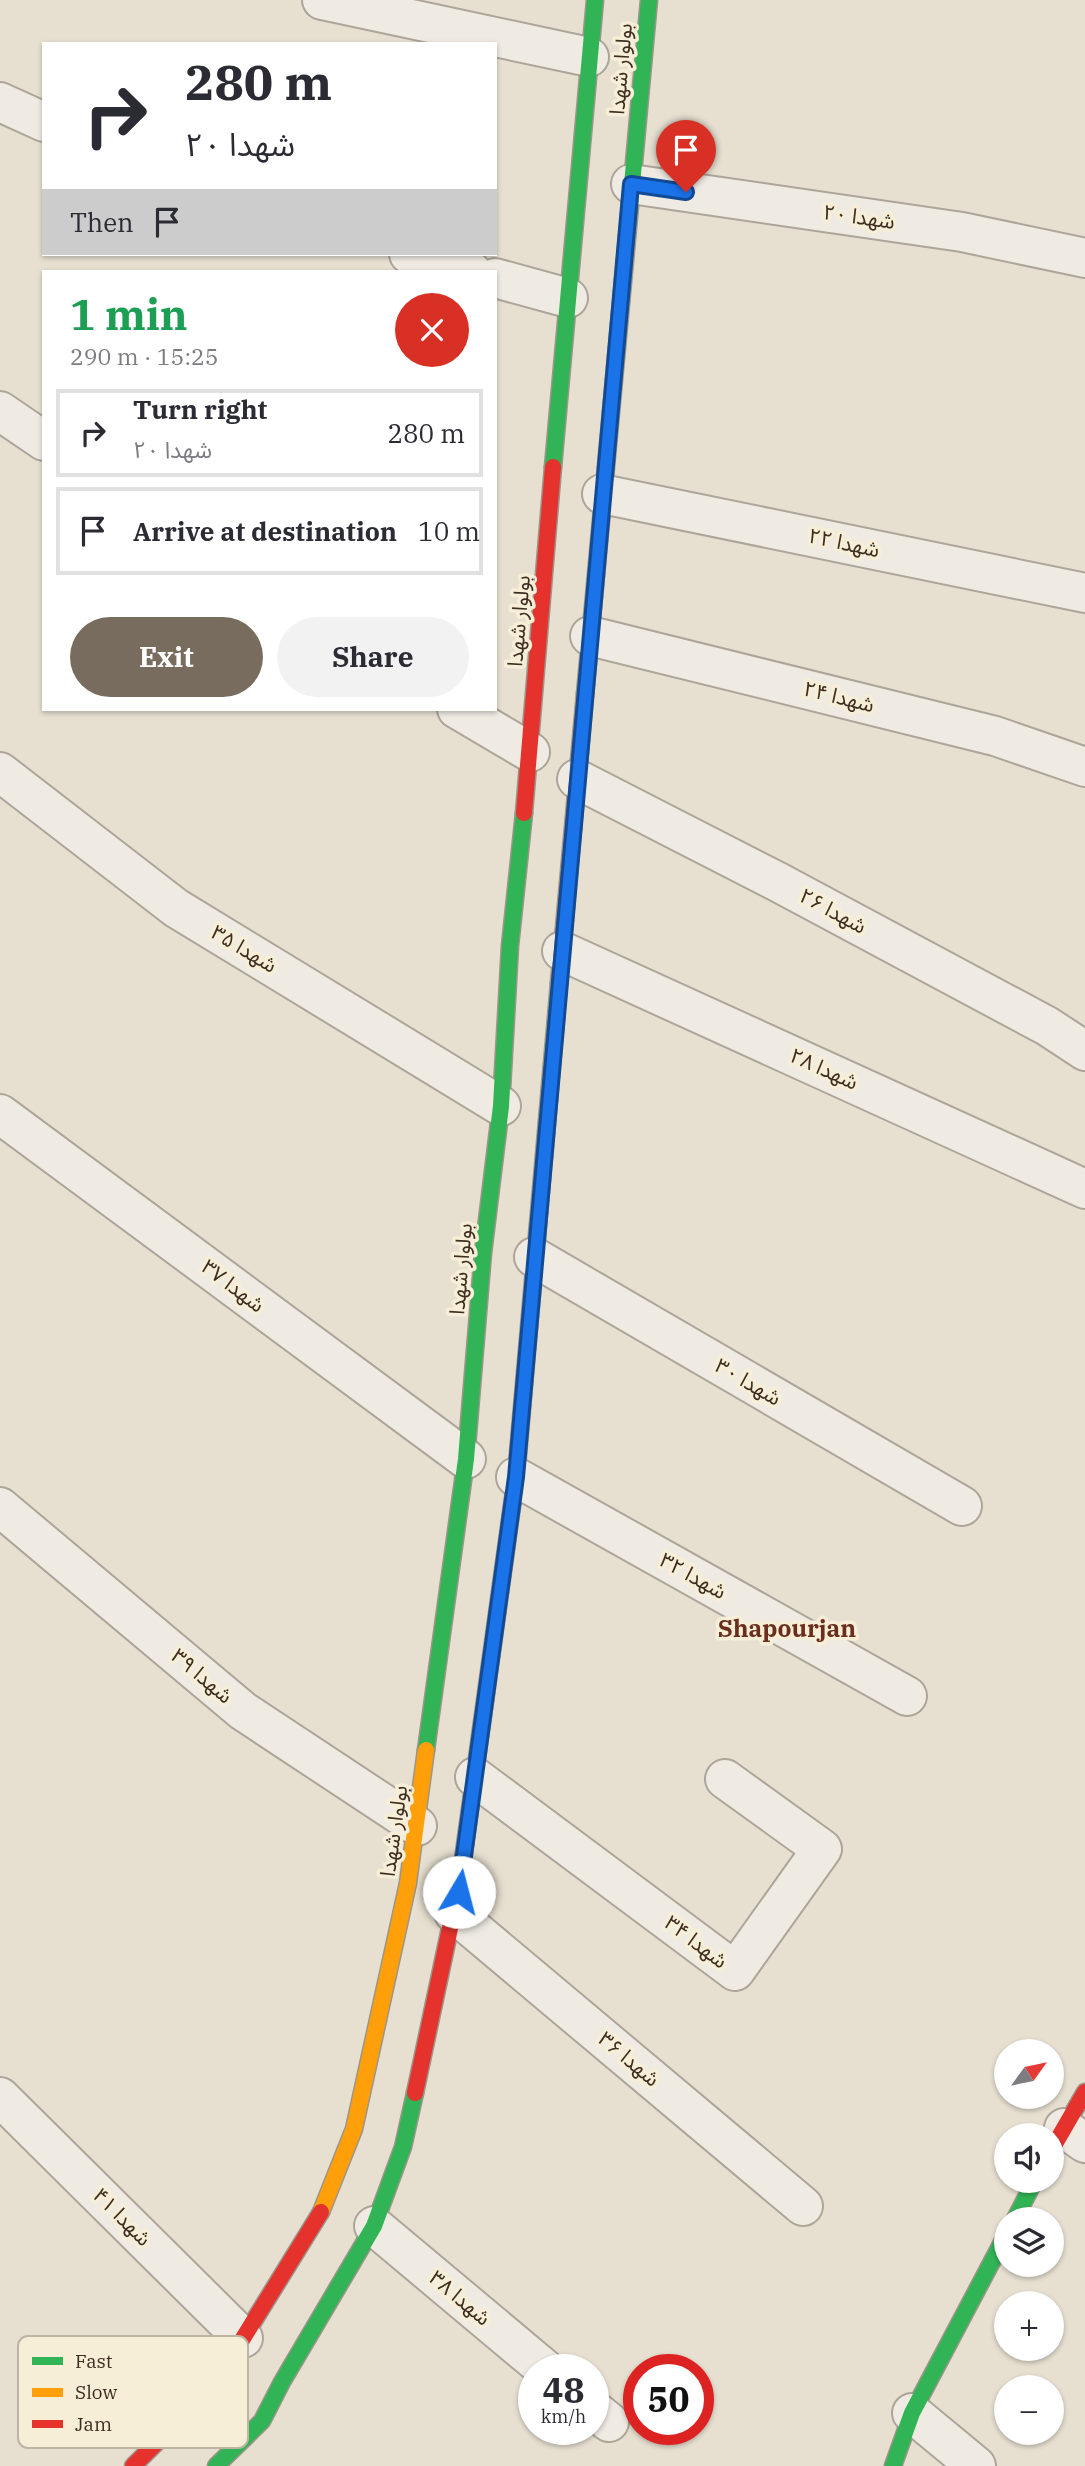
<!DOCTYPE html>
<meta charset="utf-8">
<style>
:root{--surface:#fff;--page:#f2f2f3;--text:#2b2b33;--muted:#7c7c81;--line:#e1e1e2;--accent:#786c5e}
body{margin:0;font-family:"IBM Plex Serif","Noto Sans Arabic",serif;background:var(--page);color:var(--text);height:100vh;display:flex;flex-direction:column;font-size:26px;white-space:nowrap}
*{box-sizing:border-box;margin:0}
p{font-size:23px;color:var(--muted)}
.icon{flex:none;width:38px;height:38px;fill:none;stroke:currentColor;stroke-width:2;stroke-linecap:round;stroke-linejoin:round}
.map{position:relative;flex:1;overflow:hidden}
.details{position:absolute;left:42px;top:270px;width:455px;height:441px;display:flex;flex-direction:column;background:var(--surface);border-radius:0px;box-shadow:0 2px 5px #0004}
.details>*{flex:none}
.guide{position:absolute;left:42px;top:42px;width:455px;height:214px;border-radius:0px;box-shadow:0 2px 5px #0004;background:#fff;color:var(--text);overflow:hidden}
.needle{width:46px;rotate:57deg}
.tools{position:absolute;left:994px;top:2039px;display:grid;gap:14px}
.tools a{display:grid;place-items:center;width:70px;height:70px;border-radius:50%;background:var(--surface);box-shadow:0 2px 5px #0004;font-size:35px}
.speed{position:absolute;left:518px;top:2354px;display:flex;gap:14px;font-size:35px;font-weight:700;text-align:center}
.speed>*{display:grid;place-content:center;width:91px;height:91px;border-radius:50%;background:var(--surface);box-shadow:0 2px 5px #0004;line-height:1}
.speed small{font-size:18px;font-weight:400}
.speed .limit{border:10px solid #d22;background:#fff;color:#111}
.pin{position:absolute;display:grid;place-items:center;width:60px;height:60px;color:#fff;margin:-72px -30px;border-radius:50% 50% 50% 0;rotate:-45deg;box-shadow:0 0 7px #0007}
.pin .icon{rotate:45deg}
.me{position:absolute;width:77px;margin:-38px;rotate:8deg;stroke-linejoin:round;filter:drop-shadow(0 0 5px #0008)}
.turn{display:flex;align-items:center;gap:24px;height:147px;padding:0 28px;font-size:32px}
.turn .icon{width:91px;height:91px;stroke-width:2.5}
.turn b{display:block;font-size:49px;line-height:60px}
.then{display:flex;align-items:center;height:66px;padding:0 28px;background:#0003;gap:14px;font-size:26px}
.round{display:grid;place-items:center;flex:none;width:74px;height:74px;border-radius:37px;background:var(--page)}
.overview{display:flex;align-items:center;justify-content:space-between;height:119px;padding:0 28px}
h1{font-size:42px;font-weight:700;line-height:52px;color:#1e9e55}
.action{display:flex;gap:14px;margin-top:auto;padding:14px 28px}
.action a{flex:1;height:80px;border-radius:42px;background:var(--accent);color:#fff;font-size:28px;font-weight:700;line-height:80px;text-align:center}
.action a+a{background:var(--page);color:var(--text)}
ul{padding:0;list-style:none}
li{display:flex;align-items:center;gap:21px;height:88px;margin:0 14px 10px;padding:0 14px;border:4px solid var(--line);border-radius:0px}
li div{flex:1}
li b{display:block;font-size:26px}
li em{font-style:normal}
.map>svg:first-child{display:block}
.lines{fill:none;stroke-linecap:round;stroke-linejoin:round}
.street-casing{stroke:#ada599;stroke-width:42}
.fast-casing{stroke:#9c958a;stroke-width:19}
.slow-casing{stroke:#9c958a;stroke-width:19}
.jam-casing{stroke:#9c958a;stroke-width:19}
.street{stroke:#efebe3;stroke-width:38}
.fast{stroke:#30b455;stroke-width:16}
.slow{stroke:#ff9f0a;stroke-width:16}
.jam{stroke:#e5322d;stroke-width:16}
.route-casing{stroke:#114b97;stroke-width:18}
.route{stroke:#1a73e8;stroke-width:12}
.labels{text-anchor:middle;stroke-width:7;stroke-linejoin:round;paint-order:stroke}
.street-label{font-size:21px;fill:#3d2e20;stroke:#f7eed8}
.quarter-label{font-size:24px;font-weight:bold;fill:#6b2e1e;stroke:#f7eed8}
.key{fill:#f7eed8;stroke:#bfb4a1;stroke-width:2}
.key-label{font-size:19px;fill:#3d2e20}
</style>
<div class="map">
<svg width="1085" height="2466" viewBox="0 0 1085 2466">
<rect width="100%" height="100%" fill="#e7e0d1"/>
<g class="lines">
<g class="street-casing">
<g id="street">
<polyline points="322,0 589,57"/>
<polyline points="0,102 44,122"/>
<polyline points="631,184 962,232 1085,258"/>
<polyline points="409,254 471,271"/>
<polyline points="495,278 568,298"/>
<polyline points="0,411 44,441"/>
<polyline points="602,494 1085,593"/>
<polyline points="590,636 995,736 1085,767"/>
<polyline points="457,709 530,752"/>
<polyline points="0,772 176,908 501,1106"/>
<polyline points="577,779 778,882 1047,1026 1085,1051"/>
<polyline points="562,951 1085,1189"/>
<polyline points="0,1114 466,1459"/>
<polyline points="534,1257 962,1506"/>
<polyline points="516,1477 907,1696"/>
<polyline points="0,1507 243,1711 417,1826"/>
<polyline points="475,1777 735,1971 822,1849 725,1779"/>
<polyline points="454,1913 803,2206"/>
<polyline points="0,2097 243,2338"/>
<polyline points="1064,2128 1085,2143"/>
<polyline points="374,2226 546,2370"/>
<polyline points="593,2409 609,2422"/>
<polyline points="912,2413 976,2466"/>
</g>
</g>
<g class="fast-casing">
<g id="fast">
<polyline points="553,467 595,0"/>
<polyline points="585,694 649,0"/>
<polyline points="426,1750 466,1459 483,1253 501,1106 510,946 524,813"/>
<polyline points="460,1881 516,1477 559,983"/>
<polyline points="1015,2219 1035,2180"/>
<polyline points="216,2466 262,2421 282,2382 374,2226 403,2147 415,2093"/>
<polyline points="893,2466 912,2413 1006,2235"/>
</g>
</g>
<g class="slow-casing">
<polyline id="slow" points="321,2212 354,2129 408,1883 426,1750"/>
</g>
<g class="jam-casing">
<g id="jam">
<polyline points="524,813 553,467"/>
<polyline points="559,983 585,694"/>
<polyline points="415,2093 460,1881"/>
<polyline points="1052,2149 1085,2092"/>
<polyline points="133,2466 213,2387 321,2212"/>
</g>
</g>
<use href="#street" class="street"/>
<use href="#fast" class="fast"/>
<use href="#slow" class="slow"/>
<use href="#jam" class="jam"/>
</g>
<g class="lines">
<g class="route-casing">
<polyline id="route" points="459,1892 516,1477 631,184 686,192"/>
</g>
<use href="#route" class="route"/>
</g>
<g class="labels">
<g class="street-label">
<text transform="translate(621 69) rotate(-85)" y="7">بولوار شهدا</text>
<text transform="translate(859 217) rotate(8)" y="7">شهدا ۲۰</text>
<text transform="translate(844 543) rotate(12)" y="7">شهدا ۲۲</text>
<text transform="translate(519 621) rotate(-85)" y="7">بولوار شهدا</text>
<text transform="translate(839 697) rotate(14)" y="7">شهدا ۲۴</text>
<text transform="translate(833 911) rotate(28)" y="7">شهدا ۲۶</text>
<text transform="translate(244 949) rotate(31)" y="7">شهدا ۳۵</text>
<text transform="translate(824 1069) rotate(24)" y="7">شهدا ۲۸</text>
<text transform="translate(461 1269) rotate(-85)" y="7">بولوار شهدا</text>
<text transform="translate(233 1286) rotate(37)" y="7">شهدا ۳۷</text>
<text transform="translate(748 1382) rotate(30)" y="7">شهدا ۳۰</text>
<text transform="translate(693 1576) rotate(29)" y="7">شهدا ۳۲</text>
<text transform="translate(202 1676) rotate(40)" y="7">شهدا ۳۹</text>
<text transform="translate(394 1831) rotate(-82)" y="7">بولوار شهدا</text>
<text transform="translate(696 1942) rotate(37)" y="7">شهدا ۳۴</text>
<text transform="translate(629 2059) rotate(40)" y="7">شهدا ۳۶</text>
<text transform="translate(122 2217) rotate(45)" y="7">شهدا ۴۱</text>
<text transform="translate(460 2298) rotate(40)" y="7">شهدا ۳۸</text>
</g>
<g class="quarter-label">
<text x="787" y="1637">Shapourjan</text>
</g>
</g>
<rect x="18" y="2336" width="230" height="112" rx="10" class="key"/>
<rect x="32" y="2357" width="31" height="8" fill="#30b455"/>
<rect x="32" y="2388" width="31" height="9" fill="#ff9f0a"/>
<rect x="32" y="2420" width="31" height="8" fill="#e5322d"/>
<g class="key-label">
<text x="75" y="2368">Fast</text>
<text x="75" y="2399">Slow</text>
<text x="75" y="2431">Jam</text>
</g>
</svg>
<div class="tools">
<a><svg class="needle" viewBox="-14 -14 28 28"><path d="M0-13l5 13h-10z" fill="#e53935"/><path d="M0 13l5-13h-10z" fill="#7c7c81"/></svg></a>
<a><svg class="icon" aria-label="sound" viewBox="0 0 24 24"><path d="M4 9h4l5-4v14l-5-4H4zM17 9q2 3 0 6"/></svg></a>
<a><svg class="icon" aria-label="layers" viewBox="0 0 24 24"><path d="M12 4l9 5-9 5-9-5zM3 14l9 5 9-5"/></svg></a>
<a>+</a>
<a>−</a>
</div>
<div class="speed"><div>48<small>km/h</small></div><div class="limit">50</div></div>
<div class="pin" style="left:686px;top:192px;background:#d93025"><svg class="icon" aria-label="arrive" viewBox="0 0 24 24"><path d="M6 21V4h12l-3 4 3 4H6"/></svg></div>
<svg class="me" style="left:459px;top:1892px" viewBox="-20 -20 40 40"><circle r="19" fill="#fff"/><path d="M0-13L10 11 0 6-10 11z" fill="#1a73e8"/></svg>
<div class="guide">
<div class="turn"><svg class="icon" aria-label="right" viewBox="0 0 24 24"><path d="M7 20v-9h11M14 6l5 5-5 5"/></svg><div><b>280 m</b>شهدا ۲۰</div></div>
<div class="then">Then<svg class="icon" aria-label="arrive" viewBox="0 0 24 24"><path d="M6 21V4h12l-3 4 3 4H6"/></svg></div>
</div>
<section class="details">
<div class="overview"><div><h1>1 min</h1><p>290 m · 15:25</p></div><a class="round" style="background:#d93025;color:#fff"><svg class="icon" aria-label="close" viewBox="0 0 24 24"><path d="M6 6l12 12M18 6L6 18"/></svg></a></div>
<ul>
<li><svg class="icon" aria-label="right" viewBox="0 0 24 24"><path d="M7 20v-9h11M14 6l5 5-5 5"/></svg><div><b>Turn right</b><p>شهدا ۲۰</p></div><em>280 m</em></li>
<li><svg class="icon" aria-label="arrive" viewBox="0 0 24 24"><path d="M6 21V4h12l-3 4 3 4H6"/></svg><div><b>Arrive at destination</b></div><em>10 m</em></li>
</ul>
<div class="action"><a>Exit</a><a>Share</a></div>
</section>
</div>
